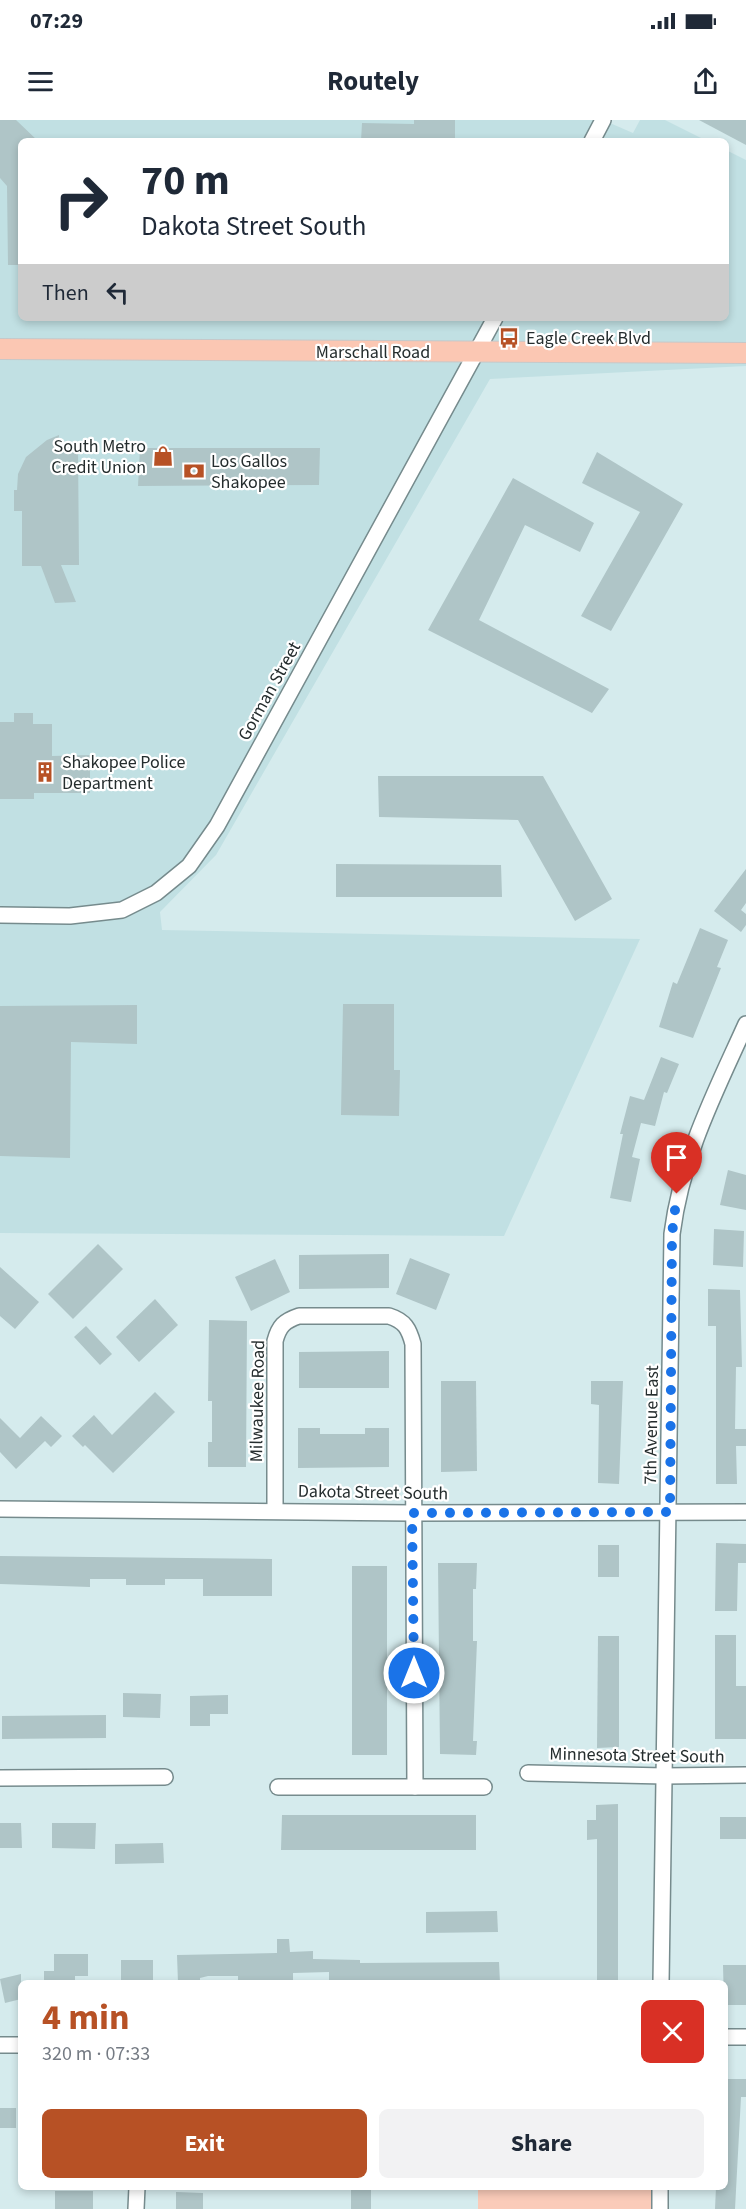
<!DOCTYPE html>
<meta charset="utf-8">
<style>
:root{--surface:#fff;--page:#f2f2f3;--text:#1f2937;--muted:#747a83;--accent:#b75125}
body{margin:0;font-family:"Source Sans 3",sans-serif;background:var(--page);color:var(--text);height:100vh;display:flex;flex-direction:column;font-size:22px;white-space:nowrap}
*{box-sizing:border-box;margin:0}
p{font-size:20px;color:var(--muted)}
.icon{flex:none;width:33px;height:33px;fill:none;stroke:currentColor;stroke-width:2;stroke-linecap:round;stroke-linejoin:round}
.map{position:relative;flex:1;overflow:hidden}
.sheet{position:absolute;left:18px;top:1860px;width:710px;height:210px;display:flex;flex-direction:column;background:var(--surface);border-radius:9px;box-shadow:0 3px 9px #0003}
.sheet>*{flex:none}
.guide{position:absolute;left:18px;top:18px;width:711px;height:183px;border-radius:9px;box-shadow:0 3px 9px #0003;background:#fff;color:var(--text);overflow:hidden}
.pin{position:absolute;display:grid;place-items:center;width:51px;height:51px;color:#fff;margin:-62px -26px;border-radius:50% 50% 50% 0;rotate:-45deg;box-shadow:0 0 6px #0007}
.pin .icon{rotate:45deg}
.me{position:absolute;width:66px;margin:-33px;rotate:0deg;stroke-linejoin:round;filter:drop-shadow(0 0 4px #0008)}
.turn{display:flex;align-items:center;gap:21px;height:126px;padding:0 24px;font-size:27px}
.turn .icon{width:78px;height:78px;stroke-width:2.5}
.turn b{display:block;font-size:42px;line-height:51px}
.then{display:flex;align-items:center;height:57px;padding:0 24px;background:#0003;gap:12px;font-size:22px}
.round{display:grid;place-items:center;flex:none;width:63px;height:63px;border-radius:9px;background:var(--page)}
.head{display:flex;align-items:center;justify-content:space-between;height:102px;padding:0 24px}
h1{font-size:36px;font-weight:700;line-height:45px;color:var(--accent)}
.cta{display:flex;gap:12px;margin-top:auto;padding:12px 24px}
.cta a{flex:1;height:69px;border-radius:9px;background:var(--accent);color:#fff;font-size:24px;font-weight:700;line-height:69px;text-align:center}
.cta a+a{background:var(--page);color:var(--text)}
.status{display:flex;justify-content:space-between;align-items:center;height:42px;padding:0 30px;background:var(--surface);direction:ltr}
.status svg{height:16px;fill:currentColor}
header{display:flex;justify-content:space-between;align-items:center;height:78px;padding:0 24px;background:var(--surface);font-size:27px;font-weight:700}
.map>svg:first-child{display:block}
.built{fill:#c1e0e3}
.green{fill:#facbb9}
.building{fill:#afc5c7}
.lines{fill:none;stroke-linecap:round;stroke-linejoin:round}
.minor-casing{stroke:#768b8d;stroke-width:18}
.major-casing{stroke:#c6c8c9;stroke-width:22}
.minor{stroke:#fff;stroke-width:15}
.major{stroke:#fbc7b3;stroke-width:20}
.route{stroke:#1a73e8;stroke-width:10;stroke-dasharray:0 18}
.labels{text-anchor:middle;stroke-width:4.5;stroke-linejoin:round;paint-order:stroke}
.poi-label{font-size:18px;fill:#252d2e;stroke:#fff;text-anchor:start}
.street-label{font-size:18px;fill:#252d2e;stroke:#fff}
</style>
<div class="status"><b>07:29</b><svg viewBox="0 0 49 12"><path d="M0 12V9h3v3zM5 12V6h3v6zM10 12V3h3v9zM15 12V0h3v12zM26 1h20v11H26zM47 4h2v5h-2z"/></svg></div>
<header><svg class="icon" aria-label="menu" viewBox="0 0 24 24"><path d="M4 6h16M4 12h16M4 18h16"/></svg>Routely<svg class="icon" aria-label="share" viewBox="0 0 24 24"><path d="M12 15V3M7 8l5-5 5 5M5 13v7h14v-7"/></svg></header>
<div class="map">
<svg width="746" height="2089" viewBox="0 0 746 2089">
<rect width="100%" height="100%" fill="#d5ebed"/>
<polygon class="built" points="0,0 603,0 633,13 640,0 665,0 707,21 21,21 21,198 726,198 726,30 746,40 746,246 490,259 216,735 160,792 162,810 640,819 504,1116 0,1113"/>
<rect class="green" x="478" y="2067" width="174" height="22"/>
<g class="building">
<polygon points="0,0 16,0 38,21 21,21 21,145 8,145 7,66 0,58"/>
<polygon points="414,0 455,0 455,21 361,21 362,3 414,4"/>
<polygon points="699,0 746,0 746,25"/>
<polygon points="59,315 59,327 78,327 79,445 61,445 76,482 55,483 41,446 22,446 22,391 14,391 14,370 17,370 18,354 26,337 47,320"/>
<polygon points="140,328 320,328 319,365 138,366"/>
<polygon points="597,332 683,384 611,511 581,496 640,392 582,363"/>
<polygon points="513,358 594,403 580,432 525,405 479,500 609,569 592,593 428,510"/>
<polygon points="14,593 33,593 33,604 52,604 52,636 90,635 90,673 34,673 34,679 0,679 0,602 14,602"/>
<polygon points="378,656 543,656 612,779 575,801 518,700 379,697"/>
<polygon points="336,744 501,745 502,777 336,777"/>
<polygon points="746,749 746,783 741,790 746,794 746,805 741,812 714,791"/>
<polygon points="700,808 728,820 717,847 721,848 693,918 659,907 673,862 677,864"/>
<polygon points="343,884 394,884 394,950 400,950 399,996 341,995"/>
<polygon points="137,885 137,924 71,922 70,1038 0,1036 0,886"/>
<polygon points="661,937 679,944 667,973 664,972 655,1006 641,1003 632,1037 640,1039 631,1082 610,1078 623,1014 620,1014 630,976 644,980"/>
<polygon points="728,1050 746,1055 746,1090 720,1085"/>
<polygon points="714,1109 744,1111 743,1147 713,1145"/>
<polygon points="98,1124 123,1149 73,1199 48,1174"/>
<polygon points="389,1134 389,1168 299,1169 299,1135"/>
<polygon points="410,1138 450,1154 436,1190 396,1174"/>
<polygon points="275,1139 290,1172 251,1191 235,1157"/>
<polygon points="0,1147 39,1182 15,1209 0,1196"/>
<polygon points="708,1169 740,1170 742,1247 736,1247 735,1309 746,1309 746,1326 736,1326 737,1364 716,1364 716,1206 708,1206"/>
<polygon points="155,1179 178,1205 139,1242 116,1217"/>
<polygon points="209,1200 247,1201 246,1347 208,1347 208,1322 212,1322 212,1281 208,1281"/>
<polygon points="86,1206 112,1234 100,1245 74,1217"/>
<polygon points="389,1231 389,1268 299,1268 299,1232"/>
<polygon points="441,1261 476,1261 477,1351 441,1352"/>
<polygon points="591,1261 623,1261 619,1364 598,1363 599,1285 591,1284"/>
<polygon points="155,1272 175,1292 113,1353 85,1325 83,1327 72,1316 94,1295 112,1315"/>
<polygon points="41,1296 62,1316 51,1327 45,1321 16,1349 0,1332 0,1298 20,1318"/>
<polygon points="298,1308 320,1308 320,1314 365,1314 365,1308 389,1308 389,1347 298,1348"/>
<polygon points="716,1423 746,1424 746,1443 738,1443 737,1491 715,1491"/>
<rect x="598" y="1425" width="21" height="32"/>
<polygon points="0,1436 272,1439 272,1476 203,1476 203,1459 165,1459 165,1465 126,1465 126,1459 90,1459 90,1467 0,1464"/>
<polygon points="438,1443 477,1443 476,1469 473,1469 473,1521 477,1521 473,1621 477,1621 476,1635 440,1634"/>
<rect x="352" y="1446" width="35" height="189"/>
<polygon points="715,1515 736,1515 736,1566 746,1566 746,1619 715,1619"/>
<polygon points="598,1516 619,1516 619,1627 597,1628"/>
<polygon points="123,1573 161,1574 160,1598 123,1597"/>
<polygon points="228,1575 228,1594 210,1594 210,1606 190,1606 190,1576"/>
<polygon points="106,1595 106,1618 2,1619 2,1596"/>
<polygon points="618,1684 618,1863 597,1863 597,1719 587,1720 587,1700 596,1700 596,1685"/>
<polygon points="282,1695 476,1695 476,1730 281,1730"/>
<rect x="720" y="1697" width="26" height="22"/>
<polygon points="0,1703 21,1703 22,1728 0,1728"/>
<polygon points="52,1703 96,1703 95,1729 52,1728"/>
<polygon points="163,1723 164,1743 115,1744 115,1724"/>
<polygon points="497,1791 498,1812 426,1813 426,1792"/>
<polygon points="277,1819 289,1819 290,1832 313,1831 313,1839 360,1840 360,1843 499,1842 500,1863 329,1863 329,1852 293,1853 293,1863 238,1863 238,1856 208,1856 200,1858 200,1863 178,1863 177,1835 277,1833"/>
<polygon points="54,1834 88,1834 88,1856 75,1856 75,1861 70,1863 44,1863 44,1851 54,1851"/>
<rect x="121" y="1840" width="32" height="23"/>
<polygon points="723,1845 746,1845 746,1885 724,1885"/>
<polygon points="21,1854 21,1879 5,1883 0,1859"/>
<polygon points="724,1959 746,1959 746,1977 741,1977 735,2089 715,2089 716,2067 724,2067"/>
<rect x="0" y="1988" width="16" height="20"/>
<rect x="351" y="2069" width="20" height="20"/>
<rect x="55" y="2071" width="38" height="18"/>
<polygon points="176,2072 203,2073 203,2089 176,2089"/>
</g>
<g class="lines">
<g class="minor-casing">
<g id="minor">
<polyline points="592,21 603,0"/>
<polyline points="0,795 70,796 122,790 156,773 189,746 217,706 495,198"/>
<polyline points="0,1389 412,1393 746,1392"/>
<path d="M 275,1391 L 275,1221 C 279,1206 284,1201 299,1196 L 389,1196 C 405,1201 409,1209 413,1224 L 415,1667"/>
<polyline points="528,1653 665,1656 746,1655"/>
<polyline points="0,1658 165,1657"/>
<polyline points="278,1667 484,1667"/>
<path d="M 661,1863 L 672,1114 C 682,1036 714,975 746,904"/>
<polyline points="724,1917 746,1917"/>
<polyline points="0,1925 21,1925"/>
<polyline points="660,2067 660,2089"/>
<polyline points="136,2089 137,2067"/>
</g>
</g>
<g class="major-casing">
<polyline id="major" points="0,229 746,233"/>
</g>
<use href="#minor" class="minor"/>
<use href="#major" class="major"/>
</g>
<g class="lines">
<polyline class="route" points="414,1553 412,1393 670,1392 672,1114 677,1074"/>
</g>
<defs>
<g id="bus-bare" transform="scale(1.62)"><path d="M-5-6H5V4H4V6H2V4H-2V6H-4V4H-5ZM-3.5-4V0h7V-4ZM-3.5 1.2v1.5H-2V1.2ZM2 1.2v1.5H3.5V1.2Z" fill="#b75125" stroke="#fff" stroke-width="2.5" paint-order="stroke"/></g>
<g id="shop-bare" transform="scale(1.62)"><path d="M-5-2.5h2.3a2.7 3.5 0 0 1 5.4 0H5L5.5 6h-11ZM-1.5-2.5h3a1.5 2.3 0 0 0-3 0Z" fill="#b75125" stroke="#fff" stroke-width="2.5" paint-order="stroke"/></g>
<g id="bank-bare" transform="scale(1.62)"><path d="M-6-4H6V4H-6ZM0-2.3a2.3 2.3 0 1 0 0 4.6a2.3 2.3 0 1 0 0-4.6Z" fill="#b75125" stroke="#fff" stroke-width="2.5" paint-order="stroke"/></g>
<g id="building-bare" transform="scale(1.62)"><path d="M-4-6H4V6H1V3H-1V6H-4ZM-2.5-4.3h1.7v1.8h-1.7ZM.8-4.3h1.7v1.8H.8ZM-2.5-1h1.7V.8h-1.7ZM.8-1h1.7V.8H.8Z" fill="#b75125" stroke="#fff" stroke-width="2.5" paint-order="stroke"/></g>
</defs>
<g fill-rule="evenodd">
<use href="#bus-bare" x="509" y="218"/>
<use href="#shop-bare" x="163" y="336"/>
<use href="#bank-bare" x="194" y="351"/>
<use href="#building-bare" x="45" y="652"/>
</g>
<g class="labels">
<g class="poi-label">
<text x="526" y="224">Eagle Creek Blvd</text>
<text x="146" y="332" text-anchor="end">South Metro<tspan x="146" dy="21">Credit Union</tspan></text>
<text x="211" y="347">Los Gallos<tspan x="211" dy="21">Shakopee</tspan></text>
<text x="62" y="648">Shakopee Police<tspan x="62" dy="21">Department</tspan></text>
</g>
<g class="street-label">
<text x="373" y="238">Marschall Road</text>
<text transform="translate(269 571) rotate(-61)" y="6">Gorman Street</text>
<text transform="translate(257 1281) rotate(-89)" y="6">Milwaukee Road</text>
<text transform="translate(651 1305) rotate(-89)" y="6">7th Avenue East</text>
<text transform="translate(373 1372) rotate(1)" y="6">Dakota Street South</text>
<text transform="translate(637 1635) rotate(1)" y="6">Minnesota Street South</text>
</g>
</g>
</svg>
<div class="pin" style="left:677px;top:1074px;background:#d93025"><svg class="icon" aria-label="arrive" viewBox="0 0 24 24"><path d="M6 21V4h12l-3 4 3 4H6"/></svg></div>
<svg class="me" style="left:414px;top:1553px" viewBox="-20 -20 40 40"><circle r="17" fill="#1a73e8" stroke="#fff" stroke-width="3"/><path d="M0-11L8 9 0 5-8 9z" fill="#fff"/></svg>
<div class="guide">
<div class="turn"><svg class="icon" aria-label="right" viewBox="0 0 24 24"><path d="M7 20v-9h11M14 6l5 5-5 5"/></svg><div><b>70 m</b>Dakota Street South</div></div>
<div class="then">Then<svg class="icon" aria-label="left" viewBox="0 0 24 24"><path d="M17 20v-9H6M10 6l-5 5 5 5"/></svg></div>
</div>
<section class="sheet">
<div class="head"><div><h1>4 min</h1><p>320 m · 07:33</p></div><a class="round" style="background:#d93025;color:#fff"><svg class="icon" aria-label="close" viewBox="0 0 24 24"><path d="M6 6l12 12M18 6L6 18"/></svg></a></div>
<div class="cta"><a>Exit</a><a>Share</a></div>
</section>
</div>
